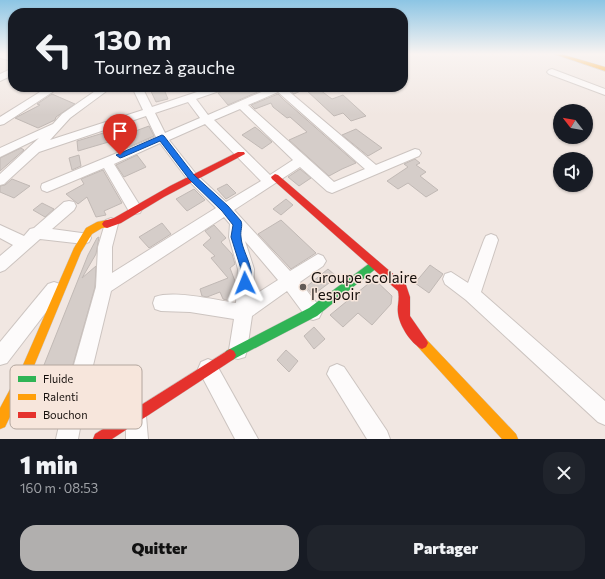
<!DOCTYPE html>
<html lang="fr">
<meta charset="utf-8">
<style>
:root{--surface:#171b24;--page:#20242c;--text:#f1f3f6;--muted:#9ea1a6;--accent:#b1afae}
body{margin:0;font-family:Commissioner,sans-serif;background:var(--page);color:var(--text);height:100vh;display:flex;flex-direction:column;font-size:15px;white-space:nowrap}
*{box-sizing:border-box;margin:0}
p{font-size:13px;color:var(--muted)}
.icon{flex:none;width:22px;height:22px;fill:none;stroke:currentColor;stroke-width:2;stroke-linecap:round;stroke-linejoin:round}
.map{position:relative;height:439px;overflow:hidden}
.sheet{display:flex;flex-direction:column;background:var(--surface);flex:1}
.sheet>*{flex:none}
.banner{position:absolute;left:8px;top:8px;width:400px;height:84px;border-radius:16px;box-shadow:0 1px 3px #0004;background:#171b24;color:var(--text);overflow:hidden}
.needle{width:26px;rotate:301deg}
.fabs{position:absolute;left:553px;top:104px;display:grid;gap:8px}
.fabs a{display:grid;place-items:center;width:40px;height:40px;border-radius:50%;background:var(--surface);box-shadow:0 1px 3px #0004;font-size:20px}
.pin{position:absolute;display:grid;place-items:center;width:34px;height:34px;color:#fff;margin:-41px -17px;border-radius:50% 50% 50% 0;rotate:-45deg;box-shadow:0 0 4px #0007}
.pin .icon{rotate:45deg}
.me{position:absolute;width:44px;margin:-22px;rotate:358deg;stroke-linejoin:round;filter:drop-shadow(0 0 3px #0008)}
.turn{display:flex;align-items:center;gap:14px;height:84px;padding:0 20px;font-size:18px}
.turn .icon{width:52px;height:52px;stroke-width:2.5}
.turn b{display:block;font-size:28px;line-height:34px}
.round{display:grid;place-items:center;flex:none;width:42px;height:42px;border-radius:16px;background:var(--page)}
.head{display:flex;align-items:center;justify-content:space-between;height:68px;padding:0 20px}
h1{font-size:24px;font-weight:800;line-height:30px}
.button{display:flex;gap:8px;margin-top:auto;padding:8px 20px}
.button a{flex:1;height:46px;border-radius:16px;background:var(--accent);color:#111;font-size:16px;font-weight:800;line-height:46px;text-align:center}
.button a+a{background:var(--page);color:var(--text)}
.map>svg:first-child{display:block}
.building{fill:#d5cdc9;stroke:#c1b9b5}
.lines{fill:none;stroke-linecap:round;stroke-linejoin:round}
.street-casing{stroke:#ccc4c0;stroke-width:2}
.fast-casing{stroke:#ccc4c0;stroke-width:1}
.slow-casing{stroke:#ccc4c0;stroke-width:1}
.jam-casing{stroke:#ccc4c0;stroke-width:1}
.street{fill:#fdfbfb;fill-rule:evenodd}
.fast{fill:#30b455;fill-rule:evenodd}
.slow{fill:#ff9f0a;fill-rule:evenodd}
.jam{fill:#e5322d;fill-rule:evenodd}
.route{fill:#1a73e8;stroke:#114b97}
.poi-dot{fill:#625b57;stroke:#f7e6dc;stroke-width:1.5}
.labels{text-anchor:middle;stroke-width:3;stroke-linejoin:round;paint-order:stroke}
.poi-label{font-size:15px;fill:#150f0c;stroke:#f7e6dc;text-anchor:start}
.key{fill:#f7e6dc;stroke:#b3a69e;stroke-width:1}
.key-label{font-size:11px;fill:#150f0c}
</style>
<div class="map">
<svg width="605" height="439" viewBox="0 0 605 439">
<rect width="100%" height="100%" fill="#f1e7e2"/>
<g class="building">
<polygon points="149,87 163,87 168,99 156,102"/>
<polygon points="232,87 269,87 228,105 218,93"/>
<polygon points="290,87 316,87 332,99 343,95 366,116 351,121 343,113 334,116 305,89 294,94 288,89"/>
<polygon points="52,94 75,104 56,117 55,120 38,128 15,118 40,105 37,104"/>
<polygon points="278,94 283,99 356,163 342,169 329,176 289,140 307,132 290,117 287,118 273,107 271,103 255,109 251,105"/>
<polygon points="149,126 154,136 122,150 112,135 118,131 122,136"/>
<polygon points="255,127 260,131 272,142 262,149 242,135"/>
<polygon points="356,129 382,148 368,156 342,135"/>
<polygon points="110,131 112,141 78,151 77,141"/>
<polygon points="21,148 24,150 0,171 0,158"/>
<polygon points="79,155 81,166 72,170 69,158"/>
<polygon points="137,155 146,167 124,177 116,165"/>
<polygon points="415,159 420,163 416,165 426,172 420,176 438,190 426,197 408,183 398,189 387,181 408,167 404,164"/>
<polygon points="300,169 311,178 299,186 288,177"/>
<polygon points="103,170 122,203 104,211 106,215 96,217 87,197 78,204 66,194 84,184 81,179"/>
<polygon points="12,179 30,186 14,198 0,192 0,186 5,185"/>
<polygon points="227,184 236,193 226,199 217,189"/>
<polygon points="194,189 205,200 187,211 176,199"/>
<polygon points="286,199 293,205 281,215 273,209"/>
<polygon points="42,203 54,209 45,217 33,210"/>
<polygon points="281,220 316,253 291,269 258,234"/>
<polygon points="162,223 171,234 149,248 139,237"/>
<polygon points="214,225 226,238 221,242 232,254 235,264 230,268 236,284 235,298 230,301 223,299 220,292 207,297 202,296 200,289 228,278 211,258 215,256 203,245 211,238 205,231"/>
<polygon points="99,237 96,254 82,278 96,266 95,287 67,386 59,420 20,418 38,380 88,255 97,238"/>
<polygon points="430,265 443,274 429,293 415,283"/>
<polygon points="328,269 337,277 313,295 306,287"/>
<polygon points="374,279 392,296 391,304 372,325 358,313 343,327 330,315"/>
<polygon points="314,327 325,339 314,349 304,336"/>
<polygon points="286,350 298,361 289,372 277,360"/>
</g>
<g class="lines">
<g class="street-casing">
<g id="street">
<polygon points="0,54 13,55 13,61 0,58"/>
<polygon points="13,68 13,75 0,81 0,74"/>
<polygon points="552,69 605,89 605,95 549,74 547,72 549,70"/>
<polygon points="48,87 60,87 4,124 0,125 0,117"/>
<path d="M 101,87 L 112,87 L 70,118 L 50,140 L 143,110 L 132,87 L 142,87 L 152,107 L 212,87 L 227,87 L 225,89 L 196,99 L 208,115 L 273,87 L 288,87 L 286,89 L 376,165 L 415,149 L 419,150 L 421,153 L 419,156 L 332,193 L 327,191 L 300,167 L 234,210 L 290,271 L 318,254 L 323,256 L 326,261 L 323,266 L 300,282 L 319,306 L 322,312 L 319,318 L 313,320 L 307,318 L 287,291 L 252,316 L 247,350 L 245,357 L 238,359 L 231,357 L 229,350 L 234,319 L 190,312 L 161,311 L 155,309 L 153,303 L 155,297 C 174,290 215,300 236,303 L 238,269 L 229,237 L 230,224 L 224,217 L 111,291 L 88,386 L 78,439 L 56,439 L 68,386 L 96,287 L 98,247 L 106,220 L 111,218 L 116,220 L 118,224 L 112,247 L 112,273 L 216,208 L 188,180 L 160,143 L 114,164 L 142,209 L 140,213 L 135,214 L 130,213 L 104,168 L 52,190 L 47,192 L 42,190 L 41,187 L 42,184 L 156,137 L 146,116 L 39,152 L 4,184 L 0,185 L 0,174 L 39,138 L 0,157 L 0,148 L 53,124 L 62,114 ZM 278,92 L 365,169 L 334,182 L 248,105 ZM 188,102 L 200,118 L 165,133 L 155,113 ZM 240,109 L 293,160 L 270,175 L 214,120 ZM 205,124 L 261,181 L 226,202 L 196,174 L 169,140 ZM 245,241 L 278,280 L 253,296 L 254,269 Z"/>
<polygon points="69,201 74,202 76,206 74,210 52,229 89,234 91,238 89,242 84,244 40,239 5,270 0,272 0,256 13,245 0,238 0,225 24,236 30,229 34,228 64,202"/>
<polygon points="491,234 496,236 498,240 481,292 605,401 605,425 598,422 466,300 445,284 443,279 445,274 451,272 468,283 484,240 486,236"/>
<polygon points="54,282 60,284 62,289 60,294 7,363 0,365 0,342 48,284"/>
<polygon points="208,359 215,362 258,439 235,439 198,369 201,362"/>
<polygon points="337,364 344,367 387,431 390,439 367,439 327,374 330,367"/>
<polygon points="136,406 143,409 146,416 148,439 126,439 126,416 129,409"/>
</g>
</g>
<g class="fast-casing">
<polygon id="fast" points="374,260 378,261 379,264 378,267 317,316 234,359 230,361 226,359 224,355 226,351 309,308"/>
</g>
<g class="slow-casing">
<g id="slow">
<polygon points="554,54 561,54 605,67 605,71"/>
<polygon points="107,220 110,221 112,224 110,227 102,228 92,234 81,252 31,373 5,427 0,429 0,408 23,365 74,248 86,228 97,222"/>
<polygon points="422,337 426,339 516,434 518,439 502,439 418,347 416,343 418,339"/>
</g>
</g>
<g class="jam-casing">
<g id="jam">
<polygon points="238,152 244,152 245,154 164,197 121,223 107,228 104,227 102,224 104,221 114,218 170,186"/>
<path d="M 275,174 L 278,175 L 406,285 L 410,297 L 410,316 L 426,339 L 428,343 L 426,347 L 422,349 C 411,344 399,325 398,313 C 397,305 400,299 398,291 L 272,179 L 271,177 Z"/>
<polygon points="230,349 234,351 236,355 234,359 112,439 93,439 95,434"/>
</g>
</g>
<use href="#street" class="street"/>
<use href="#fast" class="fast"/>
<use href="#slow" class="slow"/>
<use href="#jam" class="jam"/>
</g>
<linearGradient id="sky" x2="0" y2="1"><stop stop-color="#8cc5e4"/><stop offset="0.47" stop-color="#f9f4f2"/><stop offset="1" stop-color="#f9f4f2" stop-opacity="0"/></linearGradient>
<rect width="605" height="115" fill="url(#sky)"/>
<path class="route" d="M 162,135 L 164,136 L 194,175 L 228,206 L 241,221 C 243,226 240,231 241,237 C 242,253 257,269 249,286 L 245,288 L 241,286 L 240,283 L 241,269 L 231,237 L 233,225 L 222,211 L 189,179 L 160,141 L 123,157 L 120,158 L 116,155 Z"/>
<circle class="poi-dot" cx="303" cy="287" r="4"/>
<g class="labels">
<g class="poi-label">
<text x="311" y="283">Groupe scolaire<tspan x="311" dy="17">l'espoir</tspan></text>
</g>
</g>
<rect x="10" y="365" width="132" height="64" rx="6" class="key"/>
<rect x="18" y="376" width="18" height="6" fill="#30b455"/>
<rect x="18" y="394" width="18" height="6" fill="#ff9f0a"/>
<rect x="18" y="412" width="18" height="6" fill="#e5322d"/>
<g class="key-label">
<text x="43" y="383">Fluide</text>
<text x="43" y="401">Ralenti</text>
<text x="43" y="419">Bouchon</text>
</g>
</svg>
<div class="fabs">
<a><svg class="needle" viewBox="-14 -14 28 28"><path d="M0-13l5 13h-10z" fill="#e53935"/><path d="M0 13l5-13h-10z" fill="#9ea1a6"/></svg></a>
<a><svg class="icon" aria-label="sound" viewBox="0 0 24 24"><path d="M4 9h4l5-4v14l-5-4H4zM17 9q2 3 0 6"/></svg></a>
</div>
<div class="pin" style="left:120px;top:155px;background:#d93025"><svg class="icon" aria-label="arrive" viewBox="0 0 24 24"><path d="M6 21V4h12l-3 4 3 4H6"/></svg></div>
<svg class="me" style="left:245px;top:283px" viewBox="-20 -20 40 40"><path d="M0-17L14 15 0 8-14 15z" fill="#1a73e8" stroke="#fff" stroke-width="4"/></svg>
<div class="banner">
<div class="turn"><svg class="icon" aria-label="left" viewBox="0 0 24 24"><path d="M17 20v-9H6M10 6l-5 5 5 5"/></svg><div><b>130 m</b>Tournez à gauche</div></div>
</div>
</div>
<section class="sheet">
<div class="head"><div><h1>1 min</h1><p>160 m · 08:53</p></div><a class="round"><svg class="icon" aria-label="close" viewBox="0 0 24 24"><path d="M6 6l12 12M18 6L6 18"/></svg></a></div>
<div class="button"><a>Quitter</a><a>Partager</a></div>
</section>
